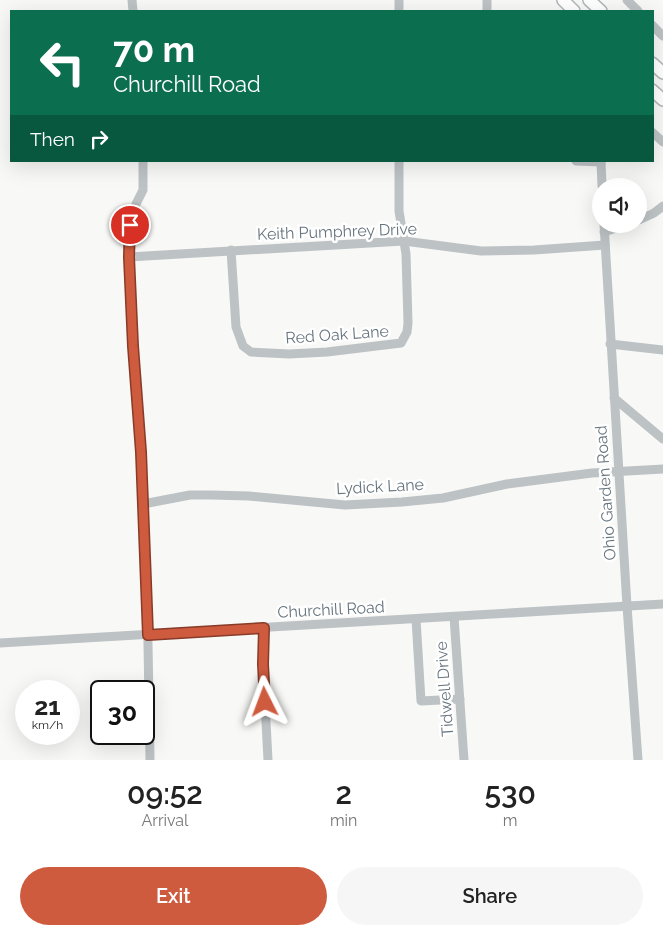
<!DOCTYPE html>
<style>
:root{--surface:#fff;--page:#f6f6f6;--text:#222;--muted:#767676;--accent:#cf5b3e}
body{margin:0;font-family:Raleway,sans-serif;background:var(--page);color:var(--text);height:100vh;display:flex;flex-direction:column;font-size:19px;white-space:nowrap}
*{box-sizing:border-box;margin:0}
p{font-size:16px;color:var(--muted)}
.icon{flex:none;width:28px;height:28px;fill:none;stroke:currentColor;stroke-width:2;stroke-linecap:round;stroke-linejoin:round}
.map{position:relative;height:760px;overflow:hidden}
.side{display:flex;flex-direction:column;background:var(--surface);flex:1}
.side>*{flex:none}
.hud{position:absolute;left:10px;top:10px;width:644px;height:152px;border-radius:0px;box-shadow:0 5px 20px #0002;background:#0b6e4f;color:#fff;overflow:hidden}
.tools{position:absolute;left:592px;top:178px;display:grid;gap:10px}
.tools a{display:grid;place-items:center;width:55px;height:55px;border-radius:50%;background:var(--surface);box-shadow:0 5px 20px #0002;font-size:25px}
.speed{position:absolute;left:15px;top:680px;display:flex;gap:10px;font-size:25px;font-weight:700;text-align:center}
.speed>*{display:grid;place-content:center;width:65px;height:65px;border-radius:50%;background:var(--surface);box-shadow:0 5px 20px #0002;line-height:1}
.speed small{font-size:12px;font-weight:400}
.speed .limit{border:2px solid #111;border-radius:8px;background:#fff;color:#111}
.pin{position:absolute;display:grid;place-items:center;width:42px;height:42px;color:#fff;margin:-21px;border:2px solid #fff;border-radius:50%;box-shadow:0 1px 5px #0007}
.me{position:absolute;width:55px;margin:-28px;rotate:357deg;stroke-linejoin:round;filter:drop-shadow(0 0 4px #0008)}
.turn{display:flex;align-items:center;gap:18px;height:105px;padding:0 20px;font-size:22px}
.turn .icon{width:65px;height:65px;stroke-width:2.5}
.turn b{display:block;font-size:35px;line-height:42px}
.then{display:flex;align-items:center;height:48px;padding:0 20px;background:#0003;gap:10px;font-size:19px}
.eta{display:flex;justify-content:space-evenly;align-items:center;height:85px;text-align:center}
.eta b{font-size:30px;font-weight:600;line-height:35px}
.action{display:flex;gap:10px;margin-top:auto;padding:10px 20px}
.action a{flex:1;height:58px;border-radius:30px;background:var(--accent);color:#fff;font-size:20px;font-weight:600;line-height:58px;text-align:center}
.action a+a{background:var(--page);color:var(--text)}
.map>svg:first-child{display:block}
.lines{fill:none;stroke-linecap:round;stroke-linejoin:round}
.major-casing{stroke:#b1b6b9;stroke-width:14}
.minor{stroke:#bdc2c5;stroke-width:9}
.major{stroke:#fff;stroke-width:11}
.route-casing{stroke:#873b28;stroke-width:12}
.route{stroke:#cf5b3e;stroke-width:9}
.labels{text-anchor:middle;stroke-width:5;stroke-linejoin:round;paint-order:stroke}
.street-label{font-size:16px;fill:#66747d;stroke:#fff}
</style>
<div class="map">
<svg width="663" height="760" viewBox="0 0 663 760">
<rect width="100%" height="100%" fill="#f8f8f6"/>
<g class="lines">
<g class="major-casing">
<g id="major">
<polyline points="563,0 574,11"/>
<polyline points="589,0 601,11"/>
<polyline points="652,63 663,73"/>
<polyline points="652,90 663,100"/>
</g>
</g>
<g class="minor">
<polyline points="132,0 133,11"/>
<polyline points="399,0 399,11"/>
<polyline points="487,0 487,11"/>
<polyline points="627,0 638,11"/>
<polyline points="652,25 663,36"/>
<polyline points="652,132 663,142"/>
<polyline points="143,161 143,190 136,204 130,225 128,248 133,346 141,452 147,586 150,760"/>
<polyline points="576,161 601,162"/>
<polyline points="601,161 602,186"/>
<polyline points="639,220 654,213 663,206"/>
<polyline points="604,224 627,606 638,760"/>
<polyline points="604,232 628,224"/>
<polyline points="231,250 236,327 243,346 251,352 289,354 327,352 401,343 407,332 408,323 406,254 399,211 399,161"/>
<polyline points="129,257 404,241 481,251 534,250 605,245"/>
<polyline points="610,344 663,350"/>
<polyline points="614,398 663,439"/>
<polyline points="143,504 190,495 211,495 249,496 345,505 402,502 443,498 507,484 592,473 663,469"/>
<polyline points="454,617 464,760"/>
<polyline points="416,619 421,701 460,699"/>
<polyline points="264,628 263,664 268,760"/>
<polyline points="0,643 663,604"/>
</g>
<use href="#major" class="major"/>
</g>
<g class="lines">
<g class="route-casing">
<polyline id="route" points="130,225 129,257 133,346 141,452 148,635 264,628 263,664 265,702"/>
</g>
<use href="#route" class="route"/>
</g>
<g class="labels">
<g class="street-label">
<text transform="translate(337 231) rotate(-2)" y="6">Keith Pumphrey Drive</text>
<text transform="translate(337 334) rotate(-4)" y="6">Red Oak Lane</text>
<text transform="translate(380 486) rotate(-3)" y="6">Lydick Lane</text>
<text transform="translate(605 493) rotate(-94)" y="6">Ohio Garden Road</text>
<text transform="translate(331 609) rotate(-3)" y="6">Churchill Road</text>
<text transform="translate(444 689) rotate(-94)" y="6">Tidwell Drive</text>
</g>
</g>
</svg>
<div class="tools">
<a><svg class="icon" aria-label="sound" viewBox="0 0 24 24"><path d="M4 9h4l5-4v14l-5-4H4zM17 9q2 3 0 6"/></svg></a>
</div>
<div class="speed"><div>21<small>km/h</small></div><div class="limit">30</div></div>
<div class="pin" style="left:130px;top:225px;background:#d93025"><svg class="icon" aria-label="arrive" viewBox="0 0 24 24"><path d="M6 21V4h12l-3 4 3 4H6"/></svg></div>
<svg class="me" style="left:265px;top:702px" viewBox="-20 -20 40 40"><path d="M0-17L14 15 0 8-14 15z" fill="#cf5b3e" stroke="#fff" stroke-width="4"/></svg>
<div class="hud">
<div class="turn"><svg class="icon" aria-label="left" viewBox="0 0 24 24"><path d="M17 20v-9H6M10 6l-5 5 5 5"/></svg><div><b>70 m</b>Churchill Road</div></div>
<div class="then">Then<svg class="icon" aria-label="right" viewBox="0 0 24 24"><path d="M7 20v-9h11M14 6l5 5-5 5"/></svg></div>
</div>
</div>
<section class="side">
<div class="eta">
<div><b>09:52</b><p>Arrival</p></div>
<div><b>2</b><p>min</p></div>
<div><b>530</b><p>m</p></div>
</div>
<div class="action"><a>Exit</a><a>Share</a></div>
</section>
